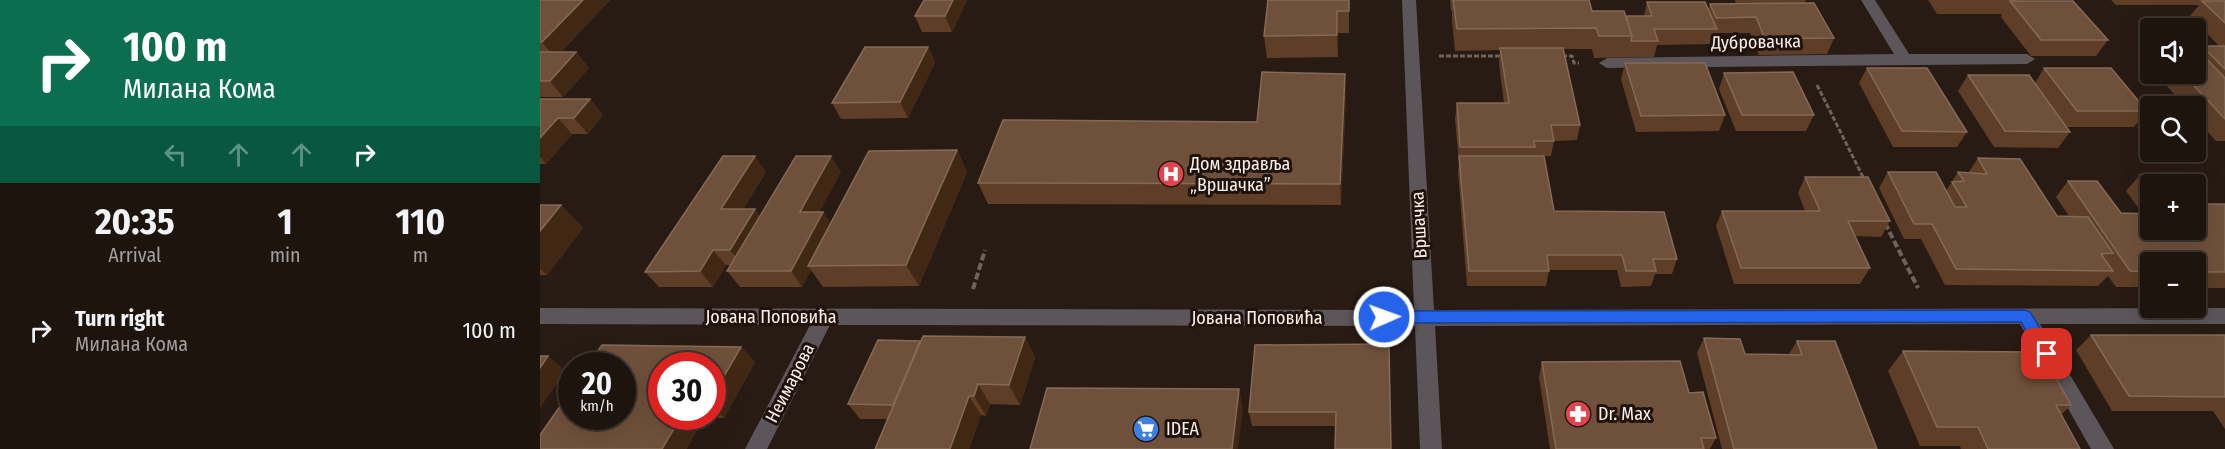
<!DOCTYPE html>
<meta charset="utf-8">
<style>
:root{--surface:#1e140e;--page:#261d17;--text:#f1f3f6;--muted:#a19e9e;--line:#3c332e}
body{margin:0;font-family:"Fira Sans Condensed",sans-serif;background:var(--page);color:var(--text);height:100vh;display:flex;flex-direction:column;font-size:22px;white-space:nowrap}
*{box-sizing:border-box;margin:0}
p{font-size:20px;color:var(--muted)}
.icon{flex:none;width:33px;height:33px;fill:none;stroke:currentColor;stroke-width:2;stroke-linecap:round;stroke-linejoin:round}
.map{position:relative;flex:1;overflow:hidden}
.panel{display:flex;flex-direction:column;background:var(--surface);width:540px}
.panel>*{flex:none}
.top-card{background:#0b6e4f;color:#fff;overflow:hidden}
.tools{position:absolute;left:1600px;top:18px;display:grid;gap:12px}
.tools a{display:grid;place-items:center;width:66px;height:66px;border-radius:6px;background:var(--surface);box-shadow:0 6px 24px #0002,0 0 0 2px var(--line);font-size:30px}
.speed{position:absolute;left:18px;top:352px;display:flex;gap:12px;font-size:30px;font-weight:700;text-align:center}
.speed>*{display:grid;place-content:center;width:78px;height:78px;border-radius:50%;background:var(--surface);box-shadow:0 6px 24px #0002,0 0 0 2px var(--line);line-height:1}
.speed small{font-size:15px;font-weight:400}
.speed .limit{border:9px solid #d22;background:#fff;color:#111}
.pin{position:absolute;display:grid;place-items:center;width:51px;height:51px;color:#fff;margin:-26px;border-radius:12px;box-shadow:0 3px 9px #0006}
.me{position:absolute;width:66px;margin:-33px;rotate:88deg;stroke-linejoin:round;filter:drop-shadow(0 0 4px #0008)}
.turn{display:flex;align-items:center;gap:21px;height:126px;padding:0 24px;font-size:27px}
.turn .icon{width:78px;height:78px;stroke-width:2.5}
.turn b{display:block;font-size:42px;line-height:51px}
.lanes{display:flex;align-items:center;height:57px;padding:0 24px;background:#0003;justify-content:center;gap:30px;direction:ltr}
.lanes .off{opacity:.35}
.eta{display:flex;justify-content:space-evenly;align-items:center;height:102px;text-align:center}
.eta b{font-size:36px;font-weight:700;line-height:42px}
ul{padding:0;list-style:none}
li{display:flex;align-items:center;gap:18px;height:90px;padding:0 24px}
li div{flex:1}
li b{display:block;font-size:22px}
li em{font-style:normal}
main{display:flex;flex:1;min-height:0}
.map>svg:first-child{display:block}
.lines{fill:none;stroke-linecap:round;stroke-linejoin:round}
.path-far1{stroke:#6e625b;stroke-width:3;stroke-dasharray:5 2;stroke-linecap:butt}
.path{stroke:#6e625b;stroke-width:4;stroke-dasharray:7 3;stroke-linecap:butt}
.minor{fill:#5c555a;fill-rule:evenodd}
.wall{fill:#5e3e26;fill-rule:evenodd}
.shaded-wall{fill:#412815}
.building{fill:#6f513b;stroke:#846a57;stroke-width:1.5}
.route{fill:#2563eb;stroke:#184099;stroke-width:1.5}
.labels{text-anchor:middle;stroke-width:6;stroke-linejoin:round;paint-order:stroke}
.street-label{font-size:18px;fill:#faf1eb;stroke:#1e120a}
.poi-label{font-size:18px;fill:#faf1eb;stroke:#1e120a;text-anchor:start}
</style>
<main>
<section class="panel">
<div class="top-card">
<div class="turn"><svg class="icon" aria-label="right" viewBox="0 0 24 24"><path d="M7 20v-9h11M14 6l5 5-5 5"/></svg><div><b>100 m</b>Милана Кома</div></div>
<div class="lanes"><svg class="icon off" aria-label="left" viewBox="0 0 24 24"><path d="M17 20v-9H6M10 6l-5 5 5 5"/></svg><svg class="icon off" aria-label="ahead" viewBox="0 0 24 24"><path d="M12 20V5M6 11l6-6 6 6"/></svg><svg class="icon off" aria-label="ahead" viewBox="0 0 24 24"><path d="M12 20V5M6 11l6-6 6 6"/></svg><svg class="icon" aria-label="right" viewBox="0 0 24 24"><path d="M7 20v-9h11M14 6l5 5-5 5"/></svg></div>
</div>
<div class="eta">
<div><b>20:35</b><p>Arrival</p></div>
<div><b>1</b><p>min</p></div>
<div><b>110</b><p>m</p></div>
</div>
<ul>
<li><svg class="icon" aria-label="right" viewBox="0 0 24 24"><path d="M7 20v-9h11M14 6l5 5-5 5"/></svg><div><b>Turn right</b><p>Милана Кома</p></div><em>100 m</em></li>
</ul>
</section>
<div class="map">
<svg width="1685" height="449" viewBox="0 0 1685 449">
<rect width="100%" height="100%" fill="#281b13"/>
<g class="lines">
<g class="path-far1">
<polyline points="899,56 963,56"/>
<polyline points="1022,56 1032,56 1034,63 1039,63"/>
<polyline points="1277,85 1325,181"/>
</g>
<g class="path">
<polyline points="1345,223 1378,288"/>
<polyline points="433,289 445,250"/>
</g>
<g class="minor">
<polygon points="862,0 876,0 894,310 1685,308 1685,324 1500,324 1574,449 1551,449 1480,324 895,326 902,449 880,449 875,326 290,325 227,449 205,449 270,325 0,324 0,308 874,310"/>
<polygon points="1321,0 1335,0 1369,54 1487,54 1495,59 1487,64 1067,68 1059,63 1067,58 1354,54"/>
</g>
</g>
<g class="wall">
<polygon points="0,0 70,0 21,52 36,52 49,68 23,97 0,97"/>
<polygon points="384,0 427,0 412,32 382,32 375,16"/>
<polygon points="728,0 809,0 809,33 798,33 798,57 727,58 724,36"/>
<polygon points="910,0 1049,0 1052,11 1086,16 1104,16 1107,2 1168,10 1170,4 1196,4 1195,0 1266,0 1264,3 1294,38 1287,54 1219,55 1210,33 1175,33 1171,44 1117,45 1114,57 1054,58 1052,49 1023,49 1040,125 1037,140 1014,141 1011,156 1004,156 1014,211 1137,259 1132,274 1115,274 1111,286 1081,287 1077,270 1009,270 1006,286 927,286 918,172 919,163 915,119 917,103 964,103 959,64 960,50 915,51 912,20 912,11 911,11"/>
<polygon points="1388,0 1478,0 1477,1 1568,40 1556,56 1491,56 1461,17 1462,14 1397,14"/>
<polygon points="1571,0 1685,0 1685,141 1676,141 1656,119 1656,106 1645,106 1616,74 1656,74 1658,51 1662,46 1679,46 1650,16 1659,5 1576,5"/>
<polygon points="388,47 395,62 368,118 301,119 292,103"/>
<polygon points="1611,60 1611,68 1608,64"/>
<polygon points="1085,63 1185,115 1179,131 1096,132 1081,79"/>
<polygon points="1327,68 1427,132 1417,147 1353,147 1319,83"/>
<polygon points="1504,68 1607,111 1594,127 1527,127 1530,132 1518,148 1454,147 1418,91 1428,75 1495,83"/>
<polygon points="1184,73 1274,115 1266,131 1196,131 1179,89"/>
<polygon points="806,96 801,205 448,204 438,183 717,122"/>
<polygon points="0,99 50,99 63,115 48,134 32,134 6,164 0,164"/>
<polygon points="417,150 427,172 379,286 283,287 271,270 262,287 200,287 187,271 190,265 186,265 173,287 119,287 105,272 226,172 203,209 215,209 220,216 301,172 279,212 283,212 290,223"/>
<polygon points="1438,158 1517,216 1529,216 1516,197 1528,181 1581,213 1603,214 1586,191 1600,175 1611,184 1611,230 1667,204 1685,204 1685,288 1656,288 1656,262 1611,262 1611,287 1576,287 1568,276 1558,286 1405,285 1381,239 1364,239 1339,188 1348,172 1406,191 1418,172 1428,173"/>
<polygon points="1265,177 1350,221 1341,237 1315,236 1330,268 1320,284 1194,284 1176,226 1182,211 1265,211 1258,193"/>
<polygon points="0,205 21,205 43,228 7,275 0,275"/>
<polygon points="1551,335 1685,335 1685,429 1673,411 1572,411 1536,350"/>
<polygon points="485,337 495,358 480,405 450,404 446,416 441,415 429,449 335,449 347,419 320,419 308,404 380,341"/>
<polygon points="1164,338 1205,354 1249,354 1257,341 1337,449 1182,449 1157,353"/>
<polygon points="715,345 851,449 796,426 712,426 709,412"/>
<path d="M 201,347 L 215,362 L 184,418 L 164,418 L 0,449 ZM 172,366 L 172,417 L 122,417 Z"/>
<polygon points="1363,351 1531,405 1521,415 1540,449 1421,449 1420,446 1380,446 1348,371"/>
<polygon points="1002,362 1149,393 1176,438 1170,449 1010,449 999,377"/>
</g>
<g class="shaded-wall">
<polygon points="43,0 70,0 15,58 2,42"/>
<polygon points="413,0 427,0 412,32 405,16"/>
<polygon points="797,11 798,33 798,57 797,35"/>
<polygon points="388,47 395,62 368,118 360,102"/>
<polygon points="36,52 49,68 23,97 10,81"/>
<polygon points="805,74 806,96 801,205 800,184"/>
<polygon points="50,99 63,115 48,134 34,118"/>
<polygon points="18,118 32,134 6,164 0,157 0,138"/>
<polygon points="417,150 427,172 379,286 366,265"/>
<polygon points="215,156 226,172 193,225 181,209"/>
<polygon points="291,156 301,172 271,228 260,212"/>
<polygon points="21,205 43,228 7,275 0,269 0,231"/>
<polygon points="215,209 226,225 203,265 190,250"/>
<polygon points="283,212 294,228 268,266 271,270 262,287 251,271"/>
<polygon points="173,250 186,265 173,287 160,271"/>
<polygon points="485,337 495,358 480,405 469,385"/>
<polygon points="201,347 215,362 184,418 172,407 172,397"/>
<polygon points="8,356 26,371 0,408 0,368"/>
<polygon points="438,384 450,404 446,416 434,396"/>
<polygon points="699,389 703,409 698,449 692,449"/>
<polygon points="429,396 441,415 429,449 410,449"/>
<polygon points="141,417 163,417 164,418 147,449 122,449"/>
</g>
<g class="building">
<polygon points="0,0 43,0 2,42 0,42"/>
<polygon points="384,0 413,0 405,16 375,16"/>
<polygon points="728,0 809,0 809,11 797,11 797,35 724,36"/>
<polygon points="913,0 1049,0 1052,11 1084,11 1092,36 1059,36 1056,28 917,29"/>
<polygon points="1470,1 1533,1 1568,40 1501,40"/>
<polygon points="1662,1 1685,1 1685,23"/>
<polygon points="1107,2 1165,2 1177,29 1114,29 1118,41 1091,41 1092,36 1086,16 1112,16"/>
<polygon points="1274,3 1294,38 1225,39 1216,17 1176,18 1170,4"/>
<polygon points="1662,46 1685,46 1685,69"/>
<polygon points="325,47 388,47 360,102 292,103"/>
<polygon points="960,48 1023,48 1040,125 1011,125 1014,141 994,141 995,147 920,147 917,103 969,103"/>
<polygon points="1656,48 1685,78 1685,119 1643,74 1656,74"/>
<polygon points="0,52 36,52 10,81 0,81"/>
<polygon points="1085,63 1165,63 1185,115 1101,116"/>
<polygon points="1327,68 1387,68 1427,132 1362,131"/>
<polygon points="1504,68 1571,68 1607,111 1537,111"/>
<polygon points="722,72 805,74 800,184 438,183 463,120 717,122"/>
<polygon points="1253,72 1274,115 1202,115 1184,73"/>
<polygon points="1428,75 1489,75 1530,132 1465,131"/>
<polygon points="0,99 50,99 34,118 18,118 0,138"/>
<polygon points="417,150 366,265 268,266 329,151"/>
<polygon points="183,156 215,156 181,209 215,209 190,250 173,250 160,271 105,272"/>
<polygon points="256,156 291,156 260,212 283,212 251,271 187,271"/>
<polygon points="919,156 1004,156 1014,211 1124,212 1137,259 1113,259 1116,271 1086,271 1082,255 1007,255 1009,271 929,271"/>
<polygon points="1438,158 1480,159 1517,216 1548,217 1573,253 1561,254 1573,271 1416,269 1392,224 1374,224 1348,172 1396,172 1415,207 1427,207 1412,182 1424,181 1418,172 1447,174"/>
<polygon points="1600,175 1643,175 1651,184 1611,184 1611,189"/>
<polygon points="1265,177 1328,177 1350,221 1308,221 1330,268 1201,268 1182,211 1280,211"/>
<polygon points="1528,181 1557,181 1581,213 1611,214 1611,230 1656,230 1656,191 1667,204 1685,204 1685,272 1656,272 1656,262 1611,262 1611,272 1590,271"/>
<polygon points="0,205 21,205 0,231"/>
<polygon points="1551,335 1685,335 1685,397 1589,396"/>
<polygon points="383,336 485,337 469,385 438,384 434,396 429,396 410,449 335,449"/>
<polygon points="1164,338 1200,339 1205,354 1262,355 1257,341 1295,341 1337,449 1194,449"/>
<polygon points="338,340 380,341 353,405 308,404"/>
<polygon points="849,344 851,449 795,449 796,412 709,412 715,345"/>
<polygon points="62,345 201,347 172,397 172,366 122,366 122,417 141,417 122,449 0,449 0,435 32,389 32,417 82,417 82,366 47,366"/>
<polygon points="1363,351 1501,352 1531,405 1516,405 1540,449 1448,449 1438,427 1397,427"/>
<polygon points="0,356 8,356 0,368"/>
<polygon points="1140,361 1149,393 1163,392 1176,438 1161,438 1164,449 1016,449 1002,362"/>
<polygon points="507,388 699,389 692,449 490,449"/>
</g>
<polygon class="route" points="1485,310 1490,312 1513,349 1515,354 1513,358 1502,358 1481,322 844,323 837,317 844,311"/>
<defs>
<g id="hospital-disc" transform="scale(1.35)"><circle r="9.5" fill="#e0444e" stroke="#1e120a"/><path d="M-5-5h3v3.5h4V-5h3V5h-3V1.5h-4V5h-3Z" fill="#fff"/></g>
<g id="pharmacy-disc" transform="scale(1.35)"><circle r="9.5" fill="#e0444e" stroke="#1e120a"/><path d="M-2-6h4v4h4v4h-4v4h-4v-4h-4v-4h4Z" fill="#fff"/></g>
<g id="supermarket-disc" transform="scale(1.35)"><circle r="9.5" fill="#3f7fe0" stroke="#1e120a"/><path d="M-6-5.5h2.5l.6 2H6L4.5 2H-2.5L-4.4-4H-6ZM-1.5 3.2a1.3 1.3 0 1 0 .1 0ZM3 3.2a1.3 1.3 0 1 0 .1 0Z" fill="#fff"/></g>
</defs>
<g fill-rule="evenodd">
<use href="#hospital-disc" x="631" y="174"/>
<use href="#pharmacy-disc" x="1038" y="414"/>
<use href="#supermarket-disc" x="606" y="429"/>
</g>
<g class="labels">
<g class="street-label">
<text transform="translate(1216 42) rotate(-1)" y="6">Дубровачка</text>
<text transform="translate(879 225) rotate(-93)" y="6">Вршачка</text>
<text x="231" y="323">Јована Поповића</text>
<text x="717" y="324">Јована Поповића</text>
<text transform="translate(250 383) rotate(-63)" y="6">Неимарова</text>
</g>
<g class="poi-label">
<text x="650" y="170">Дом здравља<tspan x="650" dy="21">„Вршачка”</tspan></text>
<text x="1058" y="420">Dr. Max</text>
<text x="626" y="435">IDEA</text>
</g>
</g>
</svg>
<div class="tools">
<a><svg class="icon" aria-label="sound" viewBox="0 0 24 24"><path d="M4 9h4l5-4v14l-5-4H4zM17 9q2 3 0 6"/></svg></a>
<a><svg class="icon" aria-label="search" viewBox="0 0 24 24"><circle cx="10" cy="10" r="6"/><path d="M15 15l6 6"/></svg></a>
<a>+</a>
<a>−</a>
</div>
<div class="speed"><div>20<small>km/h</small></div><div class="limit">30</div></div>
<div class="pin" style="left:1507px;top:354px;background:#d93025"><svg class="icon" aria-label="arrive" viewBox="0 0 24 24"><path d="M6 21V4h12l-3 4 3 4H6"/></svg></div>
<svg class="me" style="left:844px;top:317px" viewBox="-20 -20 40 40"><circle r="17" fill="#2563eb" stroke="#fff" stroke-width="3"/><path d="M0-11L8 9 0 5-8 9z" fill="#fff"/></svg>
</div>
</main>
